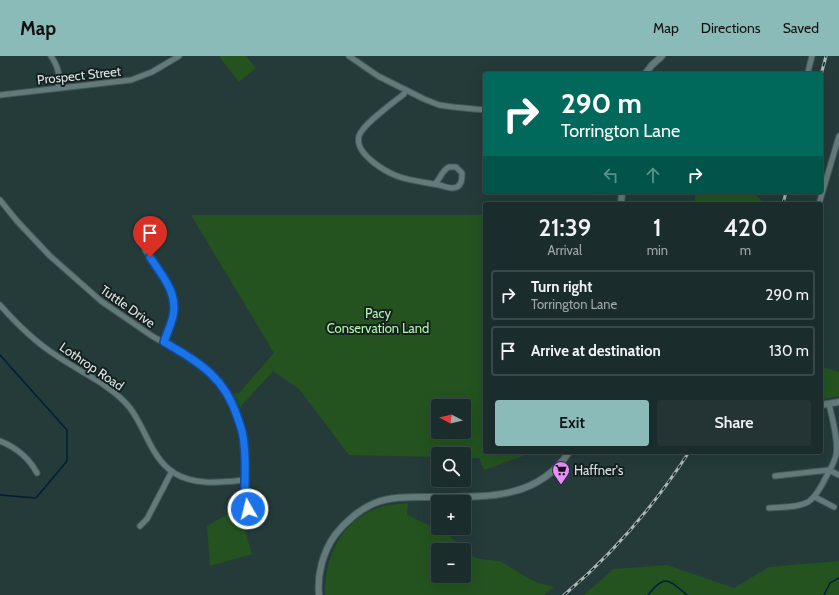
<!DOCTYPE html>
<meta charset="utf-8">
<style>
:root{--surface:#1b2c2c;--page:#243434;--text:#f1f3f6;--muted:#a0a7a9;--line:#394848;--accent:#8bbbb9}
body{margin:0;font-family:Cabin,sans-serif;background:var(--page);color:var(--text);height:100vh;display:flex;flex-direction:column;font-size:15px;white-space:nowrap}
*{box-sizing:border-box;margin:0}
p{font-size:13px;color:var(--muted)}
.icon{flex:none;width:22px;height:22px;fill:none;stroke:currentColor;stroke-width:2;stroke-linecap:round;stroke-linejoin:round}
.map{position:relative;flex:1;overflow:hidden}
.details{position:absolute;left:483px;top:146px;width:340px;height:252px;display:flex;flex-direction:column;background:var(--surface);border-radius:4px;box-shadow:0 4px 16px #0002,0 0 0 1px var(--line)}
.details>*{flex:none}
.hud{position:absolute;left:483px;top:16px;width:340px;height:122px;border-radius:4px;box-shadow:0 4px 16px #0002,0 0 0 1px var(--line);background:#00695c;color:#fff;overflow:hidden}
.needle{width:26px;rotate:277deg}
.buttons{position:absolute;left:431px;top:343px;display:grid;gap:8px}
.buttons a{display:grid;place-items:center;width:40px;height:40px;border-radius:4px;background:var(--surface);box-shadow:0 4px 16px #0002,0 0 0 1px var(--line);font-size:20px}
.pin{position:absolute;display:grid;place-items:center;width:34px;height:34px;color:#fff;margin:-41px -17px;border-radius:50% 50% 50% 0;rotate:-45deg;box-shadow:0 0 4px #0007}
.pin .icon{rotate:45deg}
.me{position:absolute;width:44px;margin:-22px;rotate:352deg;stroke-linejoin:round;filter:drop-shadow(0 0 3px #0008)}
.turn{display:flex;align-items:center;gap:14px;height:84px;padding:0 12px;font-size:18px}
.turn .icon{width:52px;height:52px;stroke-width:2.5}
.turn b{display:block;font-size:28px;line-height:34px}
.lanes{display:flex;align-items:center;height:38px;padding:0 12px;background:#0003;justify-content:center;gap:20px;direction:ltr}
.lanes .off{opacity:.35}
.eta{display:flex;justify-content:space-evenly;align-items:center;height:68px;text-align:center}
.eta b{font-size:24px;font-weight:600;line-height:28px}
.button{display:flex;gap:8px;margin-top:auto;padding:8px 12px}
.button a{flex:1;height:46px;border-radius:4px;background:var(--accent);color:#111;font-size:16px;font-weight:600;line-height:46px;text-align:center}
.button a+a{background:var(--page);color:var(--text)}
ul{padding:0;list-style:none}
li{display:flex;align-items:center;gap:12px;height:50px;margin:0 8px 6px;padding:0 4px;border:2px solid var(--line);border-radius:4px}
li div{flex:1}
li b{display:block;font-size:15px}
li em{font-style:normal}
header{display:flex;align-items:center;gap:24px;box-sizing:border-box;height:56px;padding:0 20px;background:var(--accent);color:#111}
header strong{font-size:19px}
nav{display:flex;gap:22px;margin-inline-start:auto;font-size:14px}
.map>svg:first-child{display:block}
.green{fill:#245320;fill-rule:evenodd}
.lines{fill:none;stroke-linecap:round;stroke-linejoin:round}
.stream{stroke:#002037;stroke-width:1.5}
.minor-casing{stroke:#445958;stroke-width:7}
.tertiary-casing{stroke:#445958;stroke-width:8}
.minor{stroke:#627b7a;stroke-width:5}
.tertiary{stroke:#627b7a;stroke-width:6}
.rail-casing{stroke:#a9b9b8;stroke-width:3}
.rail{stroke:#16201f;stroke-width:1.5;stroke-dasharray:4.5;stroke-linecap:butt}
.route-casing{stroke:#114b97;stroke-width:10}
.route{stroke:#1a73e8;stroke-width:7}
.labels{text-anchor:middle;stroke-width:4;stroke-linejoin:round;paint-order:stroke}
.street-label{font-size:13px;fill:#d8e6e5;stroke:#16201f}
.park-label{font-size:13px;fill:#b1f9a9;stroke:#16201f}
.poi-label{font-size:13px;fill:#d8e6e5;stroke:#16201f;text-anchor:start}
</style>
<header>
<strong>Map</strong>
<nav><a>Map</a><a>Directions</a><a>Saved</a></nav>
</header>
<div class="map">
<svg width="839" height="539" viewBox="0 0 839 539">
<rect width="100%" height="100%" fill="#243b3a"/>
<g class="green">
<polygon points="219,0 246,0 256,12 239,26"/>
<polygon points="695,136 753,136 765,148 698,148 695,145"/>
<path d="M 191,159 L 485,159 L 485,396 L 534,396 L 484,414 L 479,402 L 464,402 L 464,398 L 438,398 L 438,401 L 349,399 L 299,333 L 273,315 L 241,350 L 241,353 L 233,337 L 235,338 L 239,337 L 274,297 ZM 438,350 L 464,350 L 464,376 L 438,376 Z"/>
<polygon points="822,311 839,316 839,340 821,344 821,336 823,330 821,329"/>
<path d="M 408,447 L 407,459 L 442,475 L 468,494 L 466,498 L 480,503 L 500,505 L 533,525 L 554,531 L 544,539 L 325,539 C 324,500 343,461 384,450 C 392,448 400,448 408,447 ZM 438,494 L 464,494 L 464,520 L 438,520 Z"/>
<path d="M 231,456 C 231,465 235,470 244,472 L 252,498 L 210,510 L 207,470 Z"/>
<polygon points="839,505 839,539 584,539 613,513 667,509 734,532 769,511"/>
</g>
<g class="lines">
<g class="stream">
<polyline points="0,299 67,374 67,405 36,442 0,439"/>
<path d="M 648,539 C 665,517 669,524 687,539"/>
<polyline points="824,539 830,527 839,522"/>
</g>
<g class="minor-casing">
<g id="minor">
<path d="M 51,0 C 58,10 61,20 58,32"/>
<polyline points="349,0 378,20 424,43 439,49 453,51 485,54"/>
<polyline points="808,16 812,0"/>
<path d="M 406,34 L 404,38 C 394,46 362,69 359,80 C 354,97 384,115 397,120 C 410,125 425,126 439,129 C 445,130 450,134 457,131 C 462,128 462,123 462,117 L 456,111 L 449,111 C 441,115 441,122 435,128"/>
<polyline points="0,39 131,24 152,16 179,0"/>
<polyline points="0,144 17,165 50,200 101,245 152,280 191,302 208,314 220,327 233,348 242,374 244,388 245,434 248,453 248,466"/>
<polyline points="819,148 839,80"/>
<path d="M 145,194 C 158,214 179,234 173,260 C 171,269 167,277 164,286"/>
<path d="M 0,249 C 16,267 34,285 54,298 C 78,315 112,329 130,352 C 146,373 151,402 174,417 C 196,430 221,426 245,424"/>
<path d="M 0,385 C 15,391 29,402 37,417"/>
<polyline points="829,414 839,419"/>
<polyline points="775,420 829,414"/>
<polyline points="815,441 834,451"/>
<path d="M 769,452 C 781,451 797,452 808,446 C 815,442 819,434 823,427 C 827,418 834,409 836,399 C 839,385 832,362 829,348"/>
<polyline points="140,470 147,463 172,415"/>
</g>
</g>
<g class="tertiary-casing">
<g id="tertiary">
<polyline points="645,18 652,9 662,0"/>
<polyline points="621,148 622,136"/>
<polyline points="821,349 839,346"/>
<path d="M 319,539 C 317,518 323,496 335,479 C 345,466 360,453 375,447 C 390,441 407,441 423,441 C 477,440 535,448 569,396"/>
</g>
</g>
<use href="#minor" class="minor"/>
<use href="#tertiary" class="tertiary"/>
<g class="rail-casing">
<g id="rail">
<polyline points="821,19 826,0"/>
<polyline points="783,148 786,136"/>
<path d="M 564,539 C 613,498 654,450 689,396"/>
</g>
</g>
<use href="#rail" class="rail"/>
</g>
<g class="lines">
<g class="route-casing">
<path id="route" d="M 150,201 C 162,220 178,236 173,260 C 171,269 167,277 164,286 C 200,307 225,321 238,363 C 241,371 244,380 244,389 C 246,403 245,418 245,432 C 245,439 247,446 248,453"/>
</g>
<use href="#route" class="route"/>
</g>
<defs>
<g id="supermarket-pin" transform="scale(0.9)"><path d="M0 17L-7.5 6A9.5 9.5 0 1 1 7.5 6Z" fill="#e88eff" stroke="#16201f"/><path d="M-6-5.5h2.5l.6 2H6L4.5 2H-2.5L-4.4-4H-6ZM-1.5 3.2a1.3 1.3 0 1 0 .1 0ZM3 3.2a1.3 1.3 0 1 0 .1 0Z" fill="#111"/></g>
</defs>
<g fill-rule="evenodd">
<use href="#supermarket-pin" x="561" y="414"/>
</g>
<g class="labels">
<g class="street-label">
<text transform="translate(79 19) rotate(-6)" y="5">Prospect Street</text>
<text transform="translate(128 250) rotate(35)" y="5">Tuttle Drive</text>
<text transform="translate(92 310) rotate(34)" y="5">Lothrop Road</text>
</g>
<g class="park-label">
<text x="378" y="262">Pacy<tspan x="378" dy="15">Conservation Land</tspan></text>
</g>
<g class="poi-label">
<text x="574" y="419">Haffner's</text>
</g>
</g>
</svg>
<div class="buttons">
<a><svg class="needle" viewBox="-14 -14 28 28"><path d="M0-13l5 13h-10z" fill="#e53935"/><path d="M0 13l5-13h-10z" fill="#a0a7a9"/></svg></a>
<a><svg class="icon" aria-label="search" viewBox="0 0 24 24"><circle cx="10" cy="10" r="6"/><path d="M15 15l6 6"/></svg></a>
<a>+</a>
<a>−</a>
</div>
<div class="pin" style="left:150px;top:201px;background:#d93025"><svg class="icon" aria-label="arrive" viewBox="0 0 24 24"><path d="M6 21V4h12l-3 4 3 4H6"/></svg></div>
<svg class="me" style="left:248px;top:453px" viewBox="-20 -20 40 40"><circle r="17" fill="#1a73e8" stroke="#fff" stroke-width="3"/><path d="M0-11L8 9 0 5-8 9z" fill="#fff"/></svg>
<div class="hud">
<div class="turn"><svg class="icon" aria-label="right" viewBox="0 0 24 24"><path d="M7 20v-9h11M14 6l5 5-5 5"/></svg><div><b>290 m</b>Torrington Lane</div></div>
<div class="lanes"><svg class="icon off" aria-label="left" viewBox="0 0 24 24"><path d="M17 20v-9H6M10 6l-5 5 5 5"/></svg><svg class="icon off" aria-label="ahead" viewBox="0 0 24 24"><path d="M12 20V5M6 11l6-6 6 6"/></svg><svg class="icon" aria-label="right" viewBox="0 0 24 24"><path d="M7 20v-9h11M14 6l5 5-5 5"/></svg></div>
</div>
<section class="details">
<div class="eta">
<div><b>21:39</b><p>Arrival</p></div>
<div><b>1</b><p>min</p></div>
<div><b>420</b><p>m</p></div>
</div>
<ul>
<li><svg class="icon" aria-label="right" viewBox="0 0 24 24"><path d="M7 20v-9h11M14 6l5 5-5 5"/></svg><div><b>Turn right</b><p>Torrington Lane</p></div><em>290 m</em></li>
<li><svg class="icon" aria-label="arrive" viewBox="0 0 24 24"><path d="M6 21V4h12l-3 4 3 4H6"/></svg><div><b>Arrive at destination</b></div><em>130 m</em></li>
</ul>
<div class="button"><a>Exit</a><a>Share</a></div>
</section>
</div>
